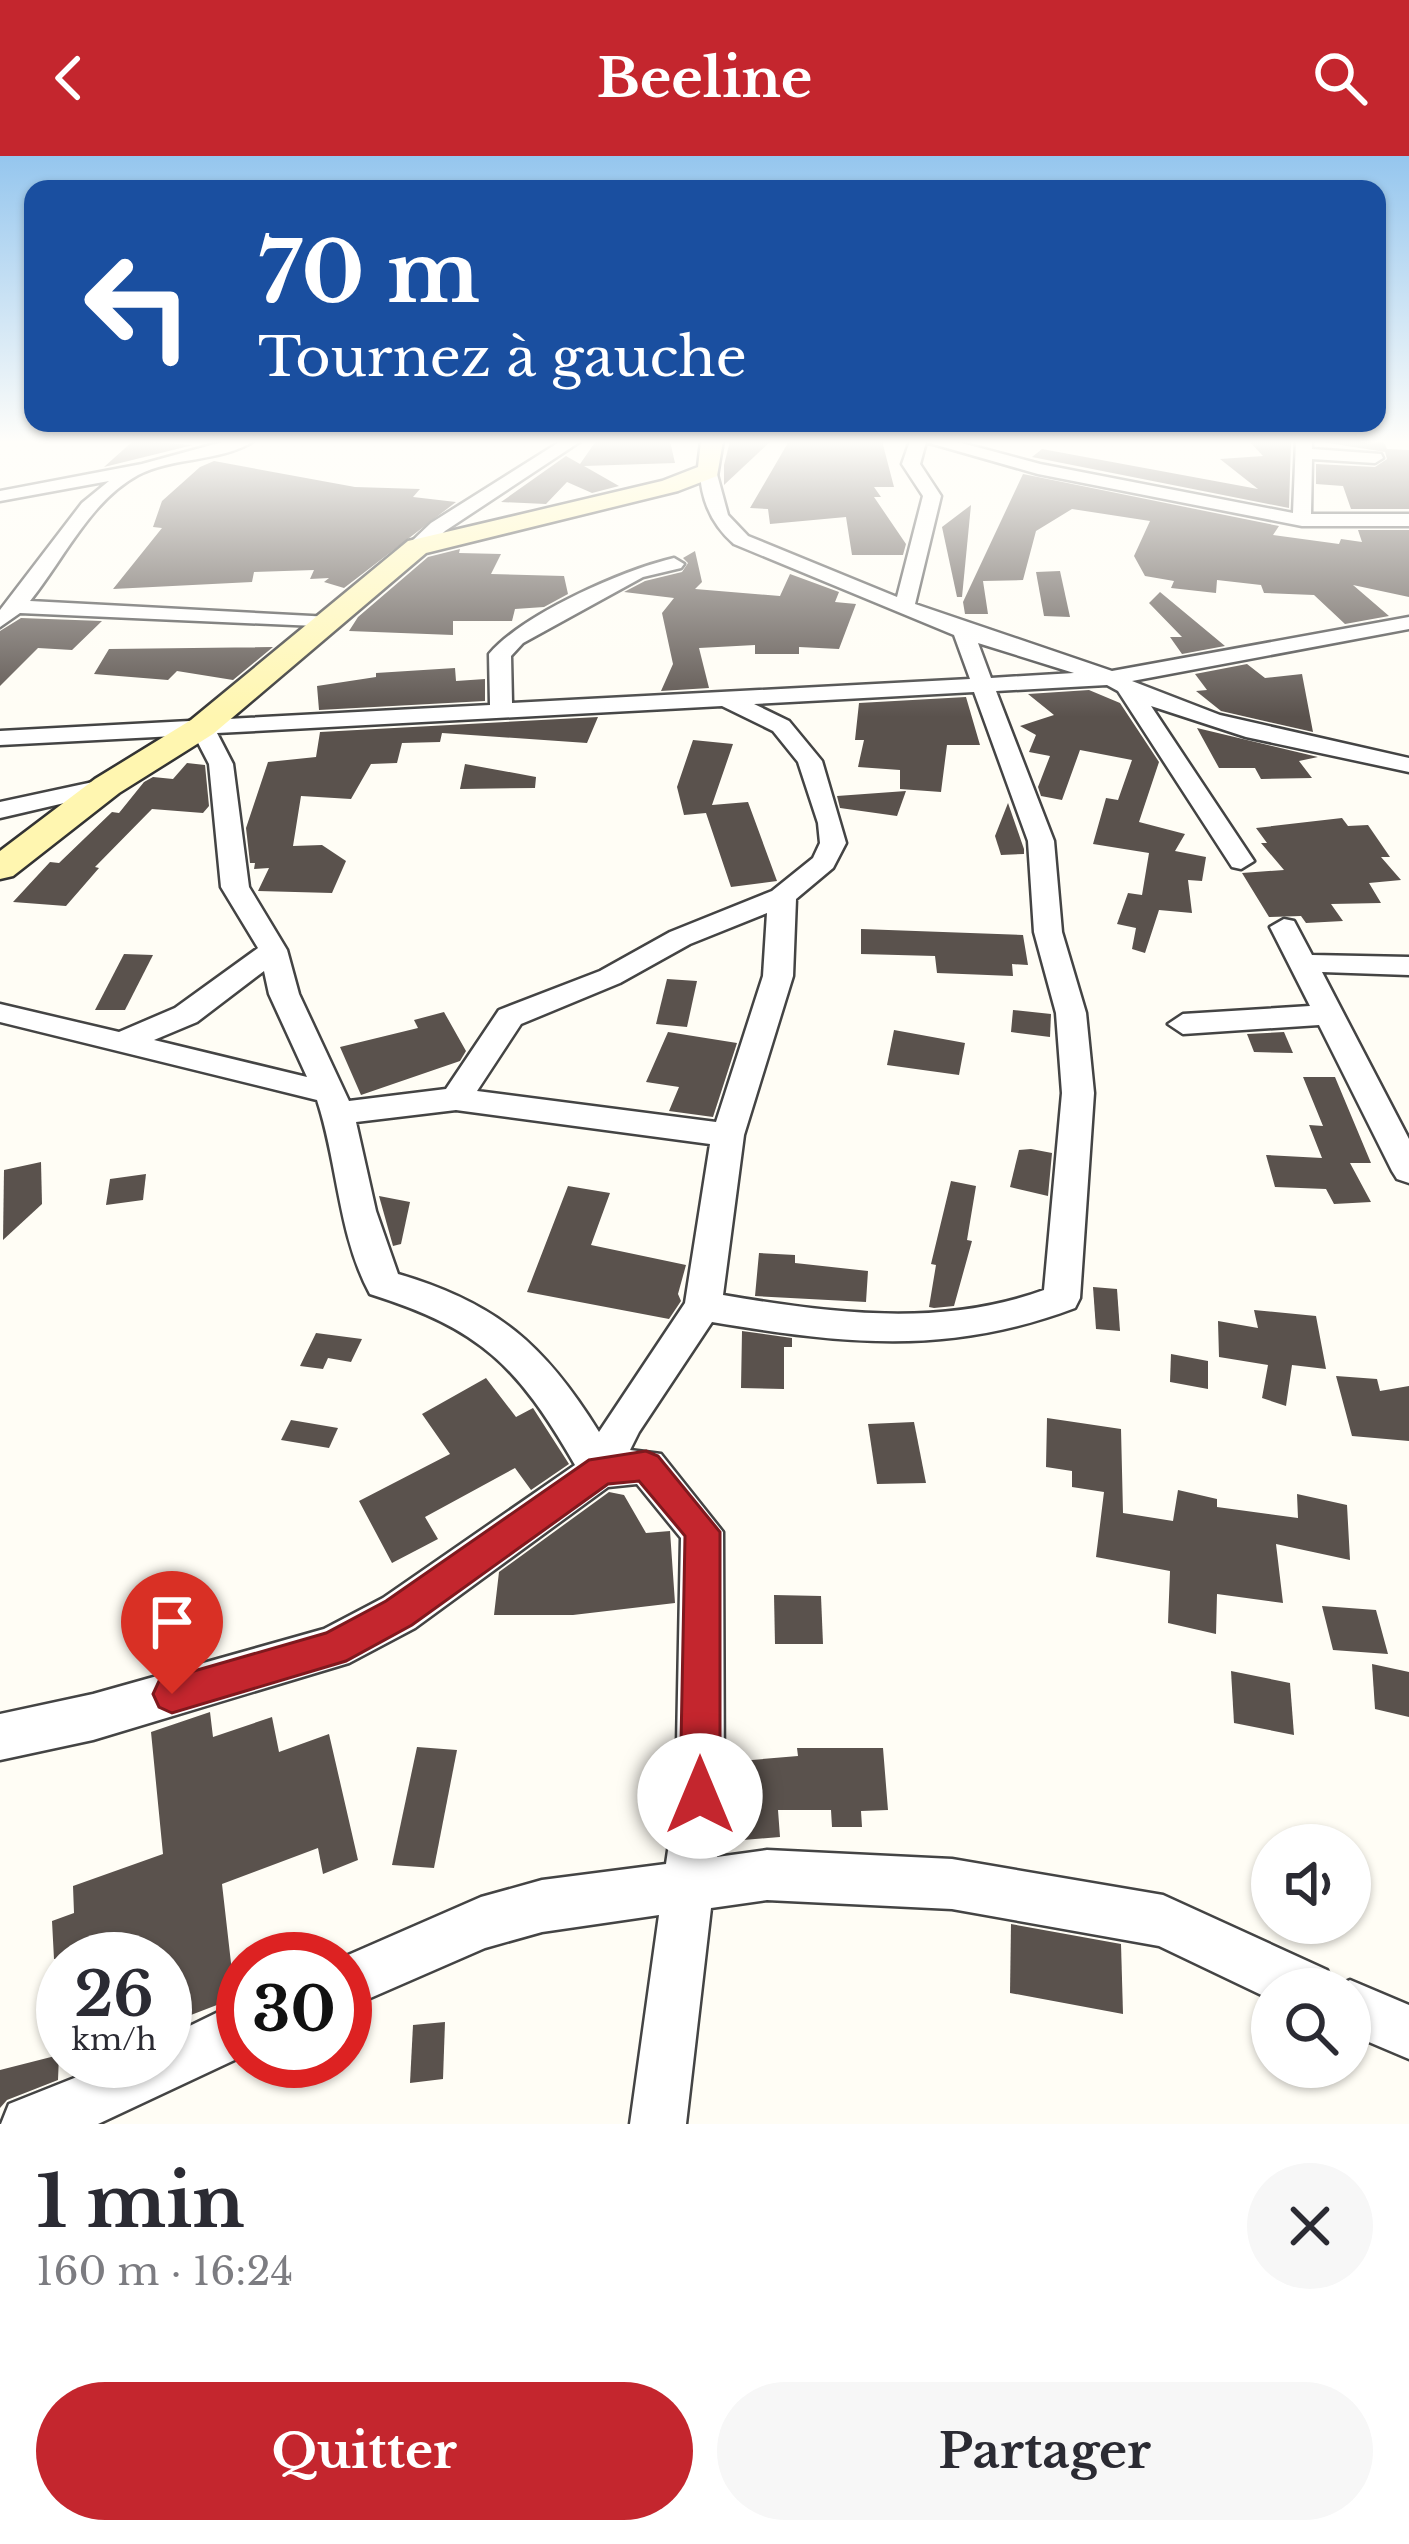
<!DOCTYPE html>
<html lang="fr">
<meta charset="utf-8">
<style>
:root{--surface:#fff;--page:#f7f7f7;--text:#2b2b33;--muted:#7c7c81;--accent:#c4262e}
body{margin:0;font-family:"Libre Baskerville",serif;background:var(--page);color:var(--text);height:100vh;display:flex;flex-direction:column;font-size:45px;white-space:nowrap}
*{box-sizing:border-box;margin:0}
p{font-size:39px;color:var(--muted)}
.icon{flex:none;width:66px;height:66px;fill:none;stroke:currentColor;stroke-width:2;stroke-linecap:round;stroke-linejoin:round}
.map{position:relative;height:1968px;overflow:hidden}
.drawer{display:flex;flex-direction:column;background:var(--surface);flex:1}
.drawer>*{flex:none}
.guide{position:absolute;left:24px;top:24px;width:1362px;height:252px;border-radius:24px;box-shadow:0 3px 9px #0004;background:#1a4fa0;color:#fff;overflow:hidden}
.tools{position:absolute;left:1251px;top:1668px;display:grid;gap:24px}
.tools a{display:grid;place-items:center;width:120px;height:120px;border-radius:50%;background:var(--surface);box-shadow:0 3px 9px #0004;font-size:60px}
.speed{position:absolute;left:36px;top:1776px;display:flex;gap:24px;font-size:60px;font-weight:700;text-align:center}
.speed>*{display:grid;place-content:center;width:156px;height:156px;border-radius:50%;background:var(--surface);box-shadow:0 3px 9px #0004;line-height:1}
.speed small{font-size:30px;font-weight:400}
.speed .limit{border:18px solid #d22;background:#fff;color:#111}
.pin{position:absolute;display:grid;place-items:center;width:102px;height:102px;color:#fff;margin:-123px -51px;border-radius:50% 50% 50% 0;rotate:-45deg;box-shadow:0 0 12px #0007}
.pin .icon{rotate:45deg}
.me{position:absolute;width:132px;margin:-66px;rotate:0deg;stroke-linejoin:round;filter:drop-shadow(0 0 9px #0008)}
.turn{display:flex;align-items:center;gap:42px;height:252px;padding:0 36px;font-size:54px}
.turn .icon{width:156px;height:156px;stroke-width:2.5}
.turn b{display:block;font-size:84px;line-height:102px}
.round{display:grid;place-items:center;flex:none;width:126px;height:126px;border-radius:63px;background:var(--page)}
.overview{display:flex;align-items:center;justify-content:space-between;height:204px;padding:0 36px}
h1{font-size:72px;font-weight:800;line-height:90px}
.cta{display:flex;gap:24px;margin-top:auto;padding:24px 36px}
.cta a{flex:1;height:138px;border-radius:72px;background:var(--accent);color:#fff;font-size:48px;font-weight:800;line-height:138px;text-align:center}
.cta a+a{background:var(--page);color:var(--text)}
header{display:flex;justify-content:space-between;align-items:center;height:156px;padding:0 36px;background:var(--accent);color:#fff;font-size:54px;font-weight:800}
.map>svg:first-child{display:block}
.building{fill:#5a524d}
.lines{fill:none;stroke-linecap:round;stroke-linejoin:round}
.street-casing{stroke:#444;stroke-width:5}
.secondary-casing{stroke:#333;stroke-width:5}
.street{fill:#fff;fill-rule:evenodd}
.secondary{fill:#fff6b0;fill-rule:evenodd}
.route{fill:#c4262e;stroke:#7f191e;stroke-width:3}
</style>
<header><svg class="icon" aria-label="back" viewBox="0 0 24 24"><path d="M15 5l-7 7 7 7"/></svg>Beeline<svg class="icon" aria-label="search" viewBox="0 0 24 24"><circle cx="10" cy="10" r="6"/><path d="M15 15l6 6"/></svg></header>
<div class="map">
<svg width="1409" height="1968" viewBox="0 0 1409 1968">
<rect width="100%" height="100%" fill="#fffdf5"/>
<g class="building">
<polygon points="133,285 138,285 193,289 104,311"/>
<polygon points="596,285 670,285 675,307 584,310 619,330 592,337 567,326 546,348 501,346 566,300 580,308"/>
<polygon points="730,285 771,285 724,329 724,309"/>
<polygon points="789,285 882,285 894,331 874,331 881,341 874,341 906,388 903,399 852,399 846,361 770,368 768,353 750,352"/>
<polygon points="1249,285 1291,285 1289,352 1032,301 1042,293 1258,333 1220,303 1263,300"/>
<polygon points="1316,285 1383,285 1387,293 1409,294 1409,353 1351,353 1343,330 1316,328 1316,308 1375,311 1387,303 1385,296"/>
<polygon points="214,305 355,331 420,333 413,341 456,346 344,432 324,426 329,422 310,423 314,414 254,416 252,426 113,433 162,372 153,371 162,345 200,311"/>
<polygon points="1023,318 1279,370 1273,379 1339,388 1341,383 1362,386 1358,374 1409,374 1409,441 1353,429 1389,460 1345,468 1314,439 1264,437 1261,429 1217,424 1216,437 1171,432 1174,425 1145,420 1134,400 1150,365 1072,353 1036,375 1023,424 983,425 988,458 965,458 963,446"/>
<polygon points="971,349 962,441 957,441 942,371"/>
<polygon points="460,393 459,397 501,398 491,418 564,420 568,438 544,451 515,453 512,465 453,465 453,479 349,475 358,461 428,401"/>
<polygon points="695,395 702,426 695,433 780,440 790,418 839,436 835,446 856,448 839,493 799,491 799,498 755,498 755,489 699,492 709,532 661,535 673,508 662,457 674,442 624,436 645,425 682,416 688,407 683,402"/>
<polygon points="1060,415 1070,461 1044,460 1036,416"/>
<polygon points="1160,436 1225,490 1182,498 1170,481 1182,481 1149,447"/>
<polygon points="21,462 102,465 72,494 38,492 0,530 0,475"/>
<polygon points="273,491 233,524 177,515 168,524 94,518 109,493"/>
<polygon points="1247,508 1265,522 1302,518 1313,576 1221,555 1196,535 1207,534 1195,518"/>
<polygon points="455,512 456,525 485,523 485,545 319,554 317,530 376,521 376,517"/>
<polygon points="1089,534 1120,547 1159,606 1139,666 1185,678 1175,695 1206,701 1202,725 1188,724 1192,757 1159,754 1145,797 1132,793 1136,772 1117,768 1128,737 1142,739 1149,697 1093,688 1106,642 1118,644 1132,604 1080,594 1062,644 1041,640 1038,631 1050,600 1029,596 1036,579 1020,570 1054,559 1028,538"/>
<polygon points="966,541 980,589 947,589 941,636 900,633 900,614 858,611 864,584 855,584 859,547"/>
<polygon points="598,561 587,587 442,577 440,586 402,587 397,607 371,608 351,643 301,640 293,690 322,689 346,705 332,737 258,735 269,712 254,713 255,707 250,707 246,672 268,606 316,601 320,576"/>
<polygon points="1197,572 1318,601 1299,605 1312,622 1261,623 1255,612 1219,612"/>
<polygon points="693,584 733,588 712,649 748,646 777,725 731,731 706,657 684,659 677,631"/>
<polygon points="187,607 205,609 209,650 203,657 152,653 95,711 99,712 66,750 13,746 50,706 59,707 112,656 119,657 144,626 153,621 173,623"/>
<polygon points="465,608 536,621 535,632 460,633"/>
<polygon points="906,635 897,660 840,652 837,640"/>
<polygon points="1008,647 1024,693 1024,698 1001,699 995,680"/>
<polygon points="1342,662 1348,670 1368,669 1390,701 1381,701 1401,724 1369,727 1381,747 1331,748 1343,765 1306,767 1301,760 1269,761 1242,717 1284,714 1261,687 1267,687 1256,672"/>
<polygon points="861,773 1023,779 1028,809 1012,808 1013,820 937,817 935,800 861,798"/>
<polygon points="124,798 153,799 125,854 95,854"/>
<polygon points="667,823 697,825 687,871 656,868"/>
<polygon points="1013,854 1051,858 1050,881 1011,876"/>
<polygon points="444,856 466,895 460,905 361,939 340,891 418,872 414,864"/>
<polygon points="894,874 965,887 959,919 887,909"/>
<polygon points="668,876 737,887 713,961 669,955 679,931 646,926"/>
<polygon points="1284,876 1293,897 1254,896 1247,878"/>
<polygon points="1303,921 1335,921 1371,1007 1350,1007 1371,1046 1334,1048 1326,1033 1275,1031 1266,999 1322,1002 1309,969 1323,970"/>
<polygon points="1031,993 1052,997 1048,1040 1010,1031 1019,994"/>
<polygon points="41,1006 42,1048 3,1084 4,1014"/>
<polygon points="146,1018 143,1044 106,1049 110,1023"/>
<polygon points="951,1025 976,1030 967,1084 972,1085 954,1150 934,1152 929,1151 936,1109 931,1108"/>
<polygon points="568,1030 610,1037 591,1089 686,1109 678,1138 681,1145 669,1163 527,1136"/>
<polygon points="379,1040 410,1046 401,1088 393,1090"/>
<polygon points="759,1097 795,1099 795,1107 868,1115 866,1146 755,1140"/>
<polygon points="1093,1131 1117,1133 1120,1175 1096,1173"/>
<polygon points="1254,1154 1316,1160 1326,1213 1292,1209 1286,1250 1262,1242 1268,1209 1219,1201 1218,1165 1258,1172"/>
<polygon points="742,1175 792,1182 792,1191 784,1191 784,1233 741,1232"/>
<polygon points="316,1177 362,1183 351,1206 328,1202 323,1213 300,1210"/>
<polygon points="1171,1198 1208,1205 1208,1233 1170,1226"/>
<polygon points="1336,1220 1377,1223 1380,1235 1409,1230 1409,1285 1352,1280"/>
<polygon points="486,1222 516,1261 533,1252 569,1308 531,1334 515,1312 425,1361 438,1383 392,1407 359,1345 450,1298 422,1258"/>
<polygon points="1047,1262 1121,1273 1123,1357 1173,1365 1178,1334 1217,1343 1217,1351 1298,1362 1297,1338 1347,1349 1350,1404 1276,1388 1283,1447 1217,1438 1216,1478 1168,1467 1170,1415 1096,1401 1104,1336 1072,1331 1072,1315 1046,1311"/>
<polygon points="291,1264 338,1272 329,1292 281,1284"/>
<polygon points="914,1266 926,1327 877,1328 868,1268"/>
<polygon points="609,1336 624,1339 646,1377 670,1375 675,1447 573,1459 494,1459 499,1416"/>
<polygon points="774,1439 821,1440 823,1488 775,1488"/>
<polygon points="1322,1450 1376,1454 1388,1498 1333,1494"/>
<polygon points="1372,1508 1409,1516 1409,1561 1375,1553"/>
<polygon points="1231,1515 1290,1527 1294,1579 1234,1567"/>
<polygon points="210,1556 213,1581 272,1561 279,1596 329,1578 358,1704 323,1718 318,1692 222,1728 235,1842 178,1864 173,1803 54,1803 52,1765 74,1757 73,1730 163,1698 151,1576"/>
<polygon points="417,1591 457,1594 434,1712 392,1709"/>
<polygon points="797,1592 883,1592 888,1654 861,1655 862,1671 832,1671 831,1654 778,1654 780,1681 731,1685 728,1606 798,1600"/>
<polygon points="1011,1768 1121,1788 1123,1858 1010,1837"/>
<polygon points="445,1866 443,1923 410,1927 413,1869"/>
<polygon points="59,1899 58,1924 7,1944 0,1952 0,1914"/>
</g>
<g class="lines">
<g class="street-casing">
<g id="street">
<path d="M 226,285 L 254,285 C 221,306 172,301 138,319 C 90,345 64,403 30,445 L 331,461 L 341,467 L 338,471 L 20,457 L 0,471 L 0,454 L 82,347 L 109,325 L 0,345 L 0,335 L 142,308 Z"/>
<polygon points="561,285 581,285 445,375 424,395 410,395 410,387 431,367"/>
<path d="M 910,285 L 954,285 L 1040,308 L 1293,357 L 1296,285 L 1312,285 L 1312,293 L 1381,298 L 1383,302 L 1375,307 L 1312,303 L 1311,358 L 1409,358 L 1409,370 L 1302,370 L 1038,318 L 926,286 L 920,308 L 941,340 L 915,448 L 1112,515 L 1409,461 L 1409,473 L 1132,525 L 1220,559 L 1409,602 L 1409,616 L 1246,581 L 1151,550 L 1254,705 L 1241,713 L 1232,711 L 1118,535 L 1107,529 L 996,535 L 1054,685 L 1062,776 L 1086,857 L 1094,937 L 1080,1142 L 1075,1152 C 948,1200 843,1188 712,1166 L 639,1276 L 630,1294 L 661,1298 L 723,1376 L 724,1640 L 717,1701 L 767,1694 L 952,1703 L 1163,1739 L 1327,1814 L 1334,1831 L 1350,1824 L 1409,1849 L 1409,1903 L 1350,1878 L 1350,1833 L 1272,1833 L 1272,1844 L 1159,1790 L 952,1753 L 767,1744 L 711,1752 L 686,1968 L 630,1968 L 659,1759 L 542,1776 L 485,1792 L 345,1853 L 345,1803 L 339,1803 L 481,1741 L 542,1724 L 666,1708 L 676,1640 L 681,1382 L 637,1328 L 608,1331 L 415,1472 L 349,1507 L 93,1584 L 0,1604 L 0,1558 L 93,1538 L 324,1473 L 383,1442 L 575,1309 C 517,1209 481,1173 370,1138 C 338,1079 338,1007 317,944 L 0,866 L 0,848 L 119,876 L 175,852 L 258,792 L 221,731 L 209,608 L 194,579 L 0,589 L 0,575 L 490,549 L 489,498 C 523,458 623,414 674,402 L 684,408 L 681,412 L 643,421 L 523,487 L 511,500 L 512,547 L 970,523 L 954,479 L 734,388 C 712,369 701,344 700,315 L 715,311 L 728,359 L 748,380 L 897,441 L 923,340 L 902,308 ZM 978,487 L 1074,517 L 991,522 ZM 974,536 L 1028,685 L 1034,776 L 1056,857 L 1062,937 L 1044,1134 C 940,1172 830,1157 723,1139 L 744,979 L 793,820 L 796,743 L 833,712 L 846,687 L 822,605 L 789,565 L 754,548 ZM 722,550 L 773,575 L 798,606 L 818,667 L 820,687 L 813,702 L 772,735 L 670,776 L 600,815 L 499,854 L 446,933 L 349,945 L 299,838 L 287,794 L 249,731 L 233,608 L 217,577 ZM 767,757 L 763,820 L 716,966 L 477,935 L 521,868 L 620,827 L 690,788 ZM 264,815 L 269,838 L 307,921 L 154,884 L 197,866 ZM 456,954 L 710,988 L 685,1147 L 599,1276 C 545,1189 497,1147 398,1118 L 376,1055 L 356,966 Z"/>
<polygon points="107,623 119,630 116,635 0,662 0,646"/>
<polygon points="1284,763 1294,765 1312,799 1409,801 1409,819 1322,816 1409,983 1409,1027 1397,1023 1392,1015 1319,869 1183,878 1168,868 1183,858 1310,850 1270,771"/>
<polygon points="243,1844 243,1900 98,1968 1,1968 9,1948 117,1905 165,1905 165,1882"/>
</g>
</g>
<g class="secondary-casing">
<polygon id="secondary" points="701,285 723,285 717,320 678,335 426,397 213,578 119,637 13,720 0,723 0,695 95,623 191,564 408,385 662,325 698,311"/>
</g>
<use href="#street" class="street"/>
<use href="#secondary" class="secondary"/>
</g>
<linearGradient id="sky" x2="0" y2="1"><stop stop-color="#95c6ee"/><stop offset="0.51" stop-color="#fffefa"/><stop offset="1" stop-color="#fffefa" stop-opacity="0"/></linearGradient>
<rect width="1409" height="561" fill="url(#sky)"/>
<polygon class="route" points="646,1295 658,1300 720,1376 720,1640 714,1654 700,1660 686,1654 680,1640 685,1380 639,1325 608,1328 412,1469 346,1505 172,1557 159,1551 153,1538 159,1525 326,1477 386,1445 589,1304"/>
</svg>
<div class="tools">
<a><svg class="icon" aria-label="sound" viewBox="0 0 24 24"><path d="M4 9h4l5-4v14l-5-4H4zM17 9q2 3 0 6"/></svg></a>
<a><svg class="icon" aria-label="search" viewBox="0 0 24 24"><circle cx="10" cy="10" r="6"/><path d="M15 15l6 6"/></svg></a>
</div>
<div class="speed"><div>26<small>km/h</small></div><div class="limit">30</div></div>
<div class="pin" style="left:172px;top:1538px;background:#d93025"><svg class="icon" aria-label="arrive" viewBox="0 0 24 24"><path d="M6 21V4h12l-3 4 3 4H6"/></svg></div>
<svg class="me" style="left:700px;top:1640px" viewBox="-20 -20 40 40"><circle r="19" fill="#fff"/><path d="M0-13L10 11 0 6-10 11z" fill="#c4262e"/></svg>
<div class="guide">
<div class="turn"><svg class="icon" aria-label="left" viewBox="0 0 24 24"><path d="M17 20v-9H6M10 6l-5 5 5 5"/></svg><div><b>70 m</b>Tournez à gauche</div></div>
</div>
</div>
<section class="drawer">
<div class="overview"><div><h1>1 min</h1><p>160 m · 16:24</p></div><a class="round"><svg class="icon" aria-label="close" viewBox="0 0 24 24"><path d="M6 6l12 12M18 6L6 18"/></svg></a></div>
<div class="cta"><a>Quitter</a><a>Partager</a></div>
</section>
